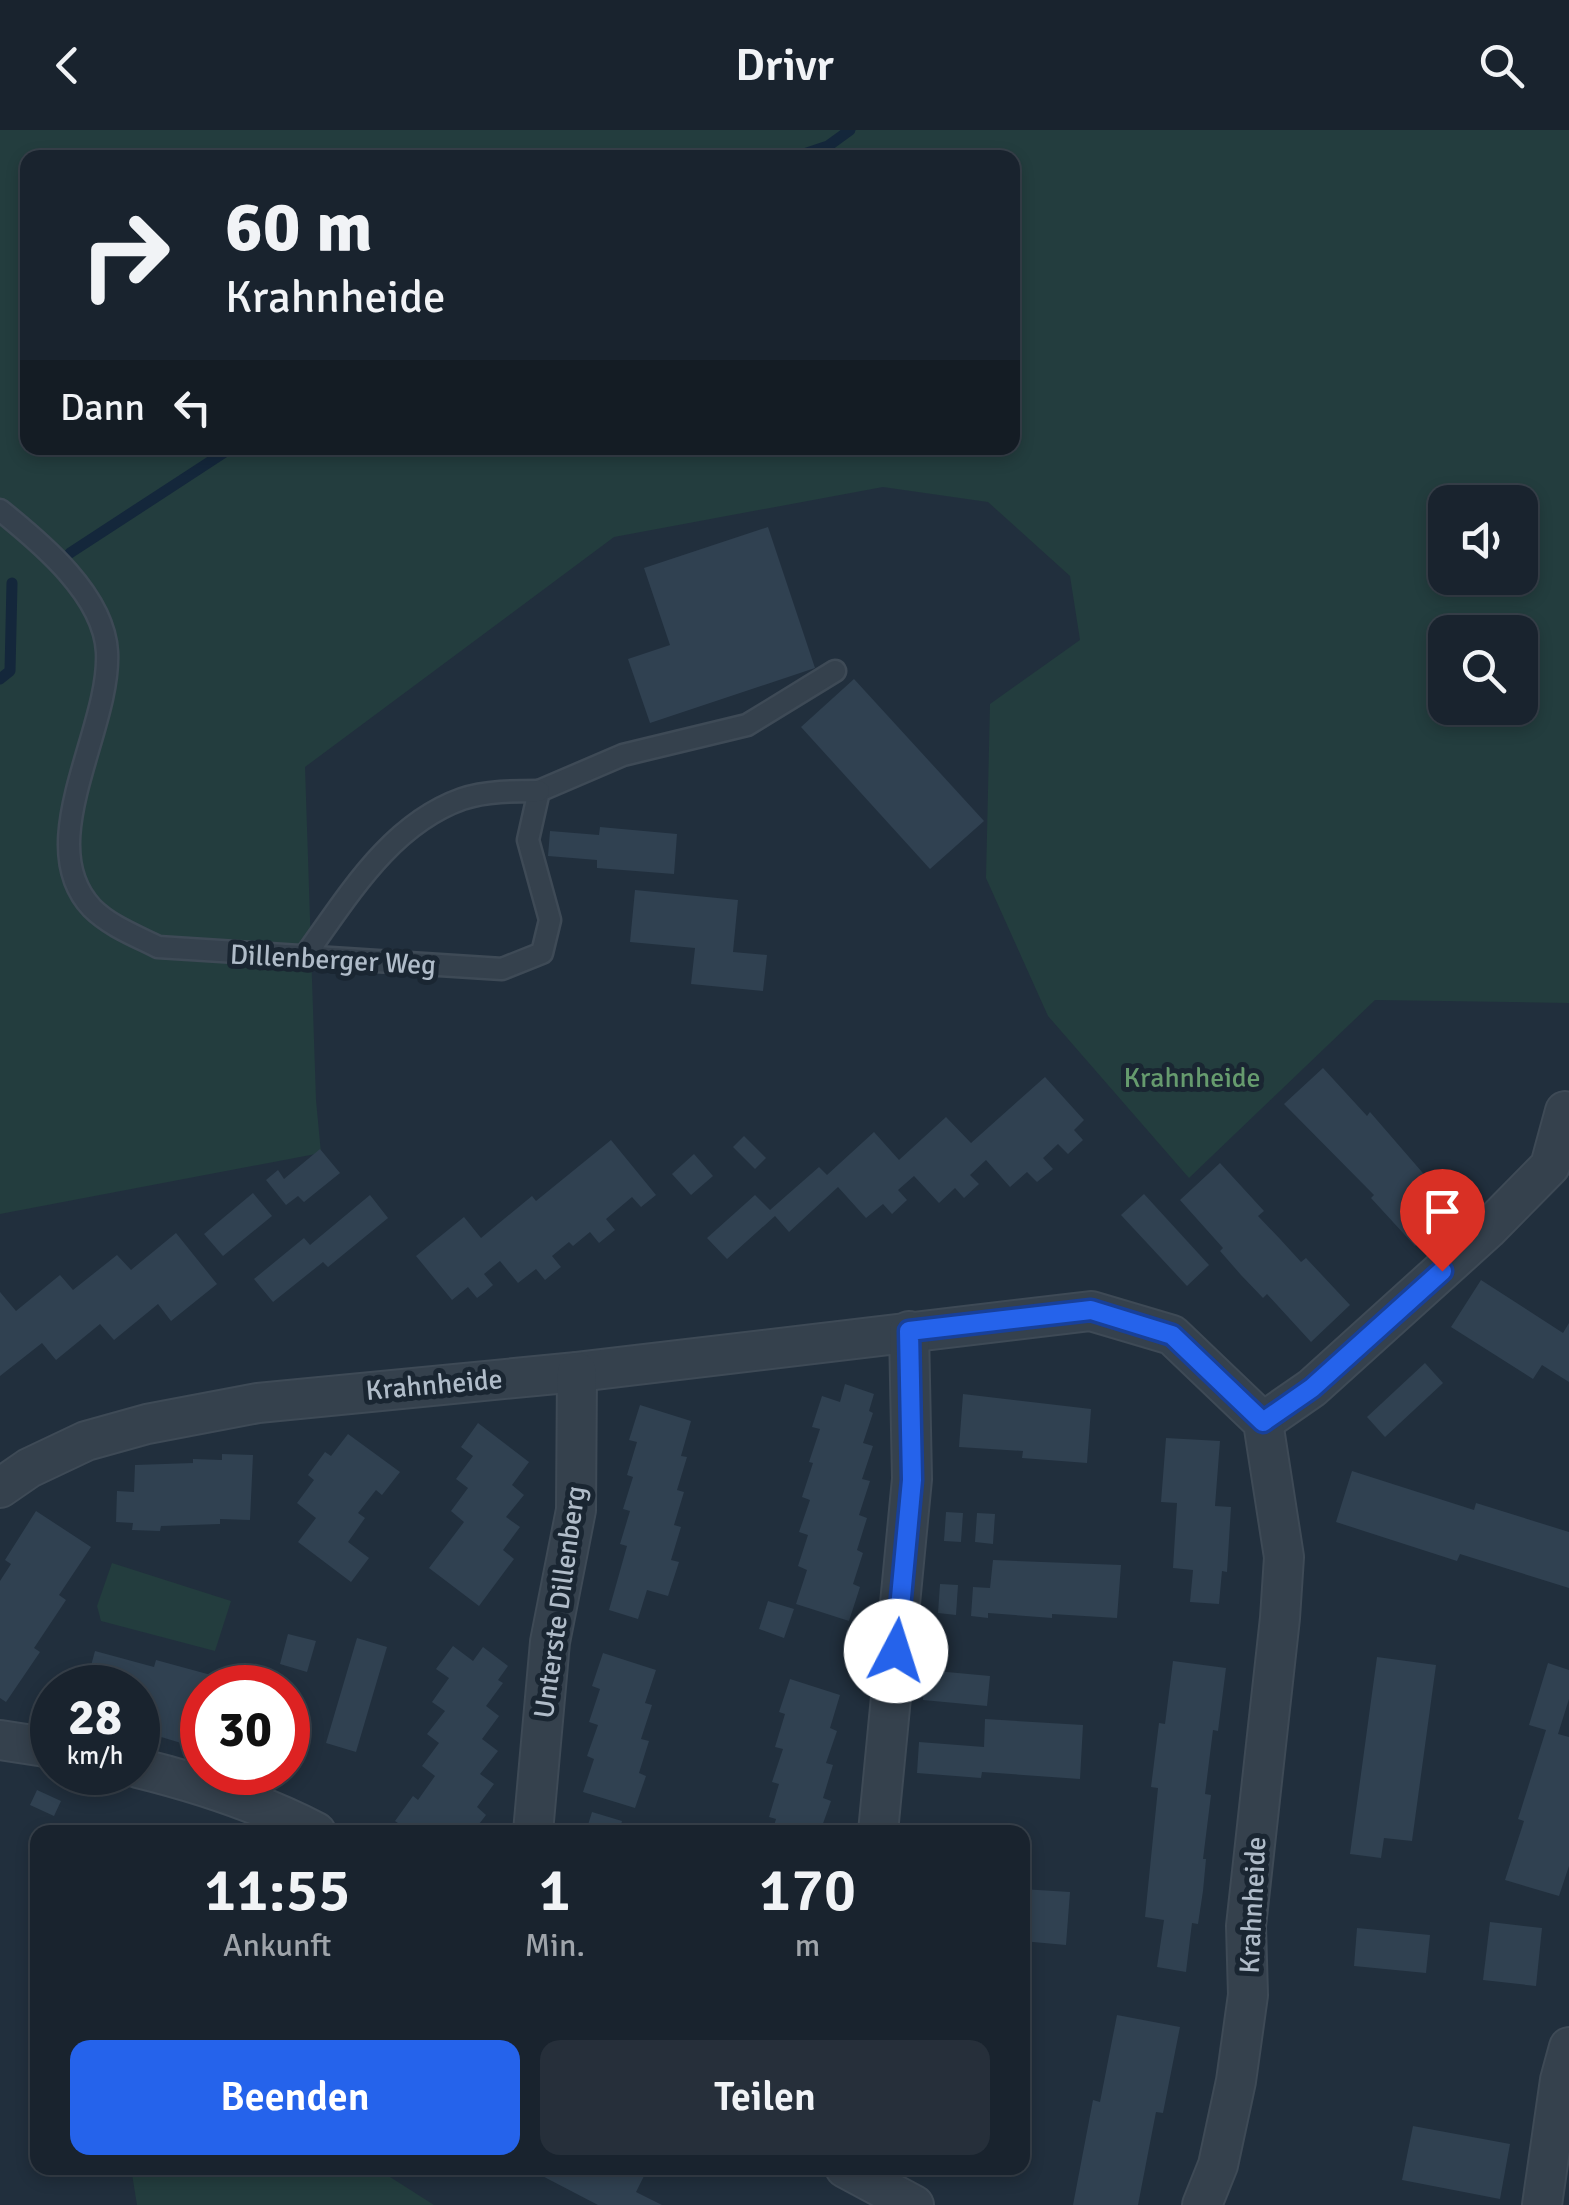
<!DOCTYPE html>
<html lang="de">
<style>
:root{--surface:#19232e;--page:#262f3a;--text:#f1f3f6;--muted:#9fa4aa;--line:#37404a;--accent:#2563eb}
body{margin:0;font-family:Signika,sans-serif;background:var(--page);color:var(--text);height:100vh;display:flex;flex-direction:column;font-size:38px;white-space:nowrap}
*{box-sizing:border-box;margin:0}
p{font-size:32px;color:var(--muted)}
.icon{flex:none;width:55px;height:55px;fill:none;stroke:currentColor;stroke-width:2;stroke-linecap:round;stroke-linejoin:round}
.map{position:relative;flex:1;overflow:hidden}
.side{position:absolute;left:30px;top:1695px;width:1000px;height:350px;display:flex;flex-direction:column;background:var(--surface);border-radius:20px;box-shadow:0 5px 15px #0003,0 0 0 2px var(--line)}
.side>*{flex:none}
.banner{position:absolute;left:20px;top:20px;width:1000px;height:305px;border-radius:20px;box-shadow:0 5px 15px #0003,0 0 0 2px var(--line);background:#19232e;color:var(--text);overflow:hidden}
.controls{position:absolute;left:1428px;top:355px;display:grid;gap:20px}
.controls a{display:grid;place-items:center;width:110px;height:110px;border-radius:20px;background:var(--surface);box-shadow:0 5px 15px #0003,0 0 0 2px var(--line);font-size:50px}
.speed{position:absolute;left:30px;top:1535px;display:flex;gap:20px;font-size:50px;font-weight:700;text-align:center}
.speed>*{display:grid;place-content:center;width:130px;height:130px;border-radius:50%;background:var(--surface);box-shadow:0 5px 15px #0003,0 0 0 2px var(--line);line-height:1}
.speed small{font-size:25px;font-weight:400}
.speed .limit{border:15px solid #d22;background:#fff;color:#111}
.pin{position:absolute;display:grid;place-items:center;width:85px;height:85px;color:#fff;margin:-102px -42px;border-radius:50% 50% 50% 0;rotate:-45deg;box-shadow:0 0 10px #0007}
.pin .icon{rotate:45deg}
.me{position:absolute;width:110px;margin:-55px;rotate:5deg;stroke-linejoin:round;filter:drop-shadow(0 0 8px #0008)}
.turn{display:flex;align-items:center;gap:35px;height:210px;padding:0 40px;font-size:45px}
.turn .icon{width:130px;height:130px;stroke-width:2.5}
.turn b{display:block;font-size:70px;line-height:85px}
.then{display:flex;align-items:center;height:95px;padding:0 40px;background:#0003;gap:20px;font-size:38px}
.eta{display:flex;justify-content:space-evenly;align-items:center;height:170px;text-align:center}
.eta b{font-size:60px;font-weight:600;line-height:70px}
.primary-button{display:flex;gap:20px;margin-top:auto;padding:20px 40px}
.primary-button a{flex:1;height:115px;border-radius:20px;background:var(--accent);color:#fff;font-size:40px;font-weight:600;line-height:115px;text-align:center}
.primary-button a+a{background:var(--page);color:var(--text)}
header{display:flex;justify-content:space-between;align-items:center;height:130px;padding:0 40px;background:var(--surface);font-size:45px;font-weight:600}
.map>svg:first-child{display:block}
.green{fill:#233d3e;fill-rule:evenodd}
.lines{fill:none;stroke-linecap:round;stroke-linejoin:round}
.stream{stroke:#14273b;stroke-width:11}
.building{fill:#304151}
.service-casing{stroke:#3e4a56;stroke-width:25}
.minor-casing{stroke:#3e4a56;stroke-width:42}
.service{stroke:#35414d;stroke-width:20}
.minor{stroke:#35414d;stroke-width:38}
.route-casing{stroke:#184099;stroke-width:25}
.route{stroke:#2563eb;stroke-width:18}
.labels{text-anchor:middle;stroke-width:10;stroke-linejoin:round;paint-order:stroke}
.street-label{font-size:28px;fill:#b0bcc9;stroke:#1a2632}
.park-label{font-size:28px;fill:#669b6e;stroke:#1a2632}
</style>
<header><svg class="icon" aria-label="back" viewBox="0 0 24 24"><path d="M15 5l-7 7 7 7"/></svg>Drivr<svg class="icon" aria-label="search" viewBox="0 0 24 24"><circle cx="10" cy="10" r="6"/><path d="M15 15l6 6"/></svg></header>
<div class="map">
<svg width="1569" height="2075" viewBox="0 0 1569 2075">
<rect width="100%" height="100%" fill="#212f3d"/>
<g class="green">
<path d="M 0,0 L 1569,0 L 1569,873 L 1375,870 L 1189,1048 L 1048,886 L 986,748 L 990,574 L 1080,510 L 1070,446 L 988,372 L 883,357 L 614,407 L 305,637 L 316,970 L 321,1023 L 0,1084 ZM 28,28 L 1012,28 L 1012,318 L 28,318 ZM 1445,372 L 1520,372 L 1520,448 L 1445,448 ZM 1445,502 L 1520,502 L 1520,578 L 1445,578 Z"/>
<polygon points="112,1433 231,1471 215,1521 101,1491 97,1476"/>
<polygon points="131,2038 376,2038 434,2075 137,2075"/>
</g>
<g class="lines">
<g class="stream">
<polyline points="792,28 828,16 850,0"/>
<polyline points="70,423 231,318"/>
<polyline points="0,549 10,541 12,453"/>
</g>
</g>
<g class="building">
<polygon points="768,397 815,538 650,593 628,529 670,515 644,438"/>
<polygon points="854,549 984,691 930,739 801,597"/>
<polygon points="600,697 677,704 674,744 597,738 597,730 548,726 550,701 599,705"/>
<polygon points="635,760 738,770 733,822 767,825 763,861 691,854 695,818 630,812"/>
<polygon points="1323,938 1367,986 1370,982 1454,1079 1415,1116 1371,1068 1374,1065 1284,974"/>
<polygon points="1045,947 1084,990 1074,1000 1083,1010 1068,1024 1058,1014 1043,1028 1053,1039 1037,1052 1027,1042 1010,1057 986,1030 970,1045 979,1054 964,1068 955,1058 939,1073 914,1046 898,1060 907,1070 892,1084 883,1074 866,1088 838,1057 789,1102 775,1086 727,1129 707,1108 755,1065 770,1080 819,1037 827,1045 874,1002 899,1030 946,987 971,1013"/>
<polygon points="744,1006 766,1028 755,1039 733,1017"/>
<polygon points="611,1010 656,1065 641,1077 632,1067 606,1089 615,1100 599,1113 590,1102 573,1116 569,1112 552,1126 561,1137 545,1150 536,1139 518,1153 500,1131 484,1144 493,1155 485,1162 477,1168 468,1157 452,1170 416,1126 464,1087 481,1108 532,1066 536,1071"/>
<polygon points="320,1019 340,1043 304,1072 298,1066 286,1075 266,1050 278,1040 284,1049"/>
<polygon points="694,1024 713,1046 691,1065 672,1044"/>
<polygon points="1220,1033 1264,1081 1258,1086 1280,1109 1301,1132 1306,1128 1350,1175 1311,1212 1267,1164 1263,1168 1241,1145 1220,1121 1223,1118 1180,1070"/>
<polygon points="253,1063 272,1086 223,1126 204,1104"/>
<polygon points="1144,1064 1209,1135 1187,1156 1121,1085"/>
<polygon points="370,1065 388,1088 328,1137 323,1132 273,1172 254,1149 304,1108 310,1115"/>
<polygon points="176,1103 217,1154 171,1191 158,1174 114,1210 100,1194 56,1230 42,1213 0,1246 0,1162 16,1181 60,1145 73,1160 117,1125 131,1140"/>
<polygon points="1481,1150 1563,1203 1569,1193 1569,1252 1542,1235 1533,1249 1451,1197"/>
<polygon points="1425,1233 1443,1253 1385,1307 1367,1287"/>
<polygon points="845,1254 874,1264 869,1281 873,1283 863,1313 873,1316 862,1349 870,1351 859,1385 867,1388 857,1420 863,1423 853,1454 860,1457 849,1491 796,1474 807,1440 798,1436 808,1405 799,1402 810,1370 802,1367 813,1333 809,1332 820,1299 812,1297 822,1266 840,1272"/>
<polygon points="963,1264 1091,1279 1087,1333 1022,1328 1023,1321 959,1317"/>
<polygon points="640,1275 691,1291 681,1326 687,1327 677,1360 684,1362 674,1395 681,1397 671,1430 679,1432 668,1466 647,1460 638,1489 609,1480 627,1416 620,1414 630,1381 623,1379 633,1347 627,1345 637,1312 629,1310"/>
<polygon points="478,1293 529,1332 512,1355 524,1365 506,1387 520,1397 503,1420 514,1429 479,1476 429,1438 464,1392 451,1381 468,1358 456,1349 473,1326 461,1317"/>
<polygon points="348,1304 400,1342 382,1365 376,1360 358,1383 365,1388 348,1412 369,1428 351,1452 298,1412 316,1388 297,1373 314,1350 308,1345 325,1322 331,1326"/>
<polygon points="1166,1308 1220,1311 1215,1376 1231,1377 1227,1442 1222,1441 1219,1474 1190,1472 1193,1440 1173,1438 1177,1373 1161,1372"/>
<polygon points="222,1324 253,1325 250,1390 220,1389 220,1394 161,1396 160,1401 132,1400 133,1393 116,1392 117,1361 134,1362 135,1335 193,1333 193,1329 222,1330"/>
<polygon points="1352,1341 1474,1380 1476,1373 1569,1402 1569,1458 1460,1424 1457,1431 1336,1392"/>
<polygon points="36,1381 91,1417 59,1465 66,1470 34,1518 40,1522 6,1572 0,1568 0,1451 11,1434 5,1430"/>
<polygon points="946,1382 963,1383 961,1412 944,1411"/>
<polygon points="977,1383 995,1384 993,1414 975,1412"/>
<polygon points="993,1430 1121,1435 1117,1488 1052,1484 1052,1488 988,1483 988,1488 971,1486 973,1457 990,1458"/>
<polygon points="940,1454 958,1455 956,1485 938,1483"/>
<polygon points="768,1471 794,1479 784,1508 759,1499"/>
<polygon points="288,1504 316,1511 307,1542 280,1534"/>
<polygon points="357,1508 387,1517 356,1622 326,1613"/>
<polygon points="453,1516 473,1531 483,1517 508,1536 498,1550 503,1553 486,1576 499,1586 482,1609 498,1621 480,1644 494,1654 477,1677 486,1685 473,1702 411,1702 395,1691 413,1666 418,1670 435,1646 422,1636 439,1613 427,1604 445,1581 432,1572 449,1548 436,1539"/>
<polygon points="95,1521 154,1537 156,1530 211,1545 207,1558 202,1558 202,1628 189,1624 191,1616 138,1600 138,1558 85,1558"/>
<polygon points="603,1523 656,1540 645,1573 652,1575 641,1609 649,1611 639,1643 646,1646 635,1678 583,1662 594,1629 587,1626 598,1595 589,1592 600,1559 592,1556"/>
<polygon points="1377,1527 1436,1535 1412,1711 1384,1708 1381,1728 1350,1724"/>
<polygon points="1173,1531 1226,1538 1218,1601 1213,1600 1205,1664 1211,1665 1203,1729 1206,1729 1203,1761 1198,1794 1192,1793 1186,1842 1157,1837 1164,1790 1145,1787 1158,1658 1151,1657 1159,1593 1165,1594"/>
<polygon points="1548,1533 1569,1540 1569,1569 1558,1604 1569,1607 1569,1736 1559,1766 1505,1750 1524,1691 1518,1689 1546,1600 1529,1595"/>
<polygon points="925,1540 990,1546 987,1576 923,1570"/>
<polygon points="790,1549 840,1565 830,1598 837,1601 826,1633 833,1635 823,1668 831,1671 820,1702 772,1702 776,1689 769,1687 779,1654 772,1652 783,1619 775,1617 785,1584 779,1582"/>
<polygon points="288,1572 298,1575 294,1589 288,1587"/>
<polygon points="985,1589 1083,1595 1080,1649 982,1642 981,1648 917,1643 919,1612 984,1617"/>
<polygon points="37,1660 61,1671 54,1686 30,1675"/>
<polygon points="592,1682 622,1691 619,1702 587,1698"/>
<polygon points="1022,1759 1070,1762 1066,1815 1022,1811"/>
<polygon points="1490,1792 1542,1798 1536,1856 1483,1850"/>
<polygon points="1357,1798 1430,1805 1426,1843 1354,1836"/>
<polygon points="1117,1885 1180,1897 1163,1983 1156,1982 1138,2075 1073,2075 1093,1970 1100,1972"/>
<polygon points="1413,1996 1510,2014 1500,2069 1402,2050"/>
<polygon points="527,2038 648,2038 636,2062 662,2075 598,2075"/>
</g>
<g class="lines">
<g class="service-casing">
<g id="service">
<path d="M 0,380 C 41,413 104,465 107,522 C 111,600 31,714 92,778 C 110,796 136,806 158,817 L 502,839 L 542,823 L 550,790 L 528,710 L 539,661 L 623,625 L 747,595 L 835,541"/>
<path d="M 304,827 C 347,768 389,695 462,669 C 486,661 514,661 539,661"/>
</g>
</g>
<g class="minor-casing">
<g id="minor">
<polyline points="1263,1292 1312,1258 1488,1099 1550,1036 1565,981"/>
<polyline points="0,1358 29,1338 86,1311 147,1294 258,1273 577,1242 1091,1181 1172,1205 1263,1292 1284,1427 1280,1488 1246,1796 1248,1865 1236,1951 1218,2035 1202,2075"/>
<polyline points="0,1610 52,1618"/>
<path d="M 138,1638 C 199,1653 260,1673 316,1702"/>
<polyline points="533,1702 550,1512 576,1380 577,1242"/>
<polyline points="878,1702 912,1349 909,1201"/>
<polyline points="845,2038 914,2075"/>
<polyline points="1542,2075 1560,1950 1569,1917"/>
</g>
</g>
<use href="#service" class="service"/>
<use href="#minor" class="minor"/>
</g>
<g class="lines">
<g class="route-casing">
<polyline id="route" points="896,1521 912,1350 909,1201 1091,1180 1172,1205 1263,1292 1312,1258 1442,1141"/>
</g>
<use href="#route" class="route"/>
</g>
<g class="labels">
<g class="street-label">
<text transform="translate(333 829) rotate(3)" y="10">Dillenberger Weg</text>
<text transform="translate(434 1254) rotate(-5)" y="10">Krahnheide</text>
<text transform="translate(559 1472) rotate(-82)" y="10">Unterste Dillenberg</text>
<text transform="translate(1252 1775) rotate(-87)" y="10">Krahnheide</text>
</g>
<g class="park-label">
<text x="1192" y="957">Krahnheide</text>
</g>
</g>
</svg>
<div class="controls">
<a><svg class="icon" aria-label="sound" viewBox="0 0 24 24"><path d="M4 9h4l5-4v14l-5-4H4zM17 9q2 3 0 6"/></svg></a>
<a><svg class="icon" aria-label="search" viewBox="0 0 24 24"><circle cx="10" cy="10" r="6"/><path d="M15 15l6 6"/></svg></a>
</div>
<div class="speed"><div>28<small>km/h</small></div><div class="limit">30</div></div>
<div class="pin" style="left:1442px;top:1141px;background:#d93025"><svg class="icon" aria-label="arrive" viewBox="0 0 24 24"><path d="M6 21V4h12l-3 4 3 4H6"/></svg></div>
<svg class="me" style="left:896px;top:1521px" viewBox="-20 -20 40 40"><circle r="19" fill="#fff"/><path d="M0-13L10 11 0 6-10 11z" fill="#2563eb"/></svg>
<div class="banner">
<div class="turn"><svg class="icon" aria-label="right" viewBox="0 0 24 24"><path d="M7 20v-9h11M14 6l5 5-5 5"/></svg><div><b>60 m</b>Krahnheide</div></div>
<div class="then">Dann<svg class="icon" aria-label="left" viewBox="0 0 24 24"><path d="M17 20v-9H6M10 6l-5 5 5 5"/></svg></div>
</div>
<section class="side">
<div class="eta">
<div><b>11:55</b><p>Ankunft</p></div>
<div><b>1</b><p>Min.</p></div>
<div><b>170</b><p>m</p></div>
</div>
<div class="primary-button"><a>Beenden</a><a>Teilen</a></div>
</section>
</div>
